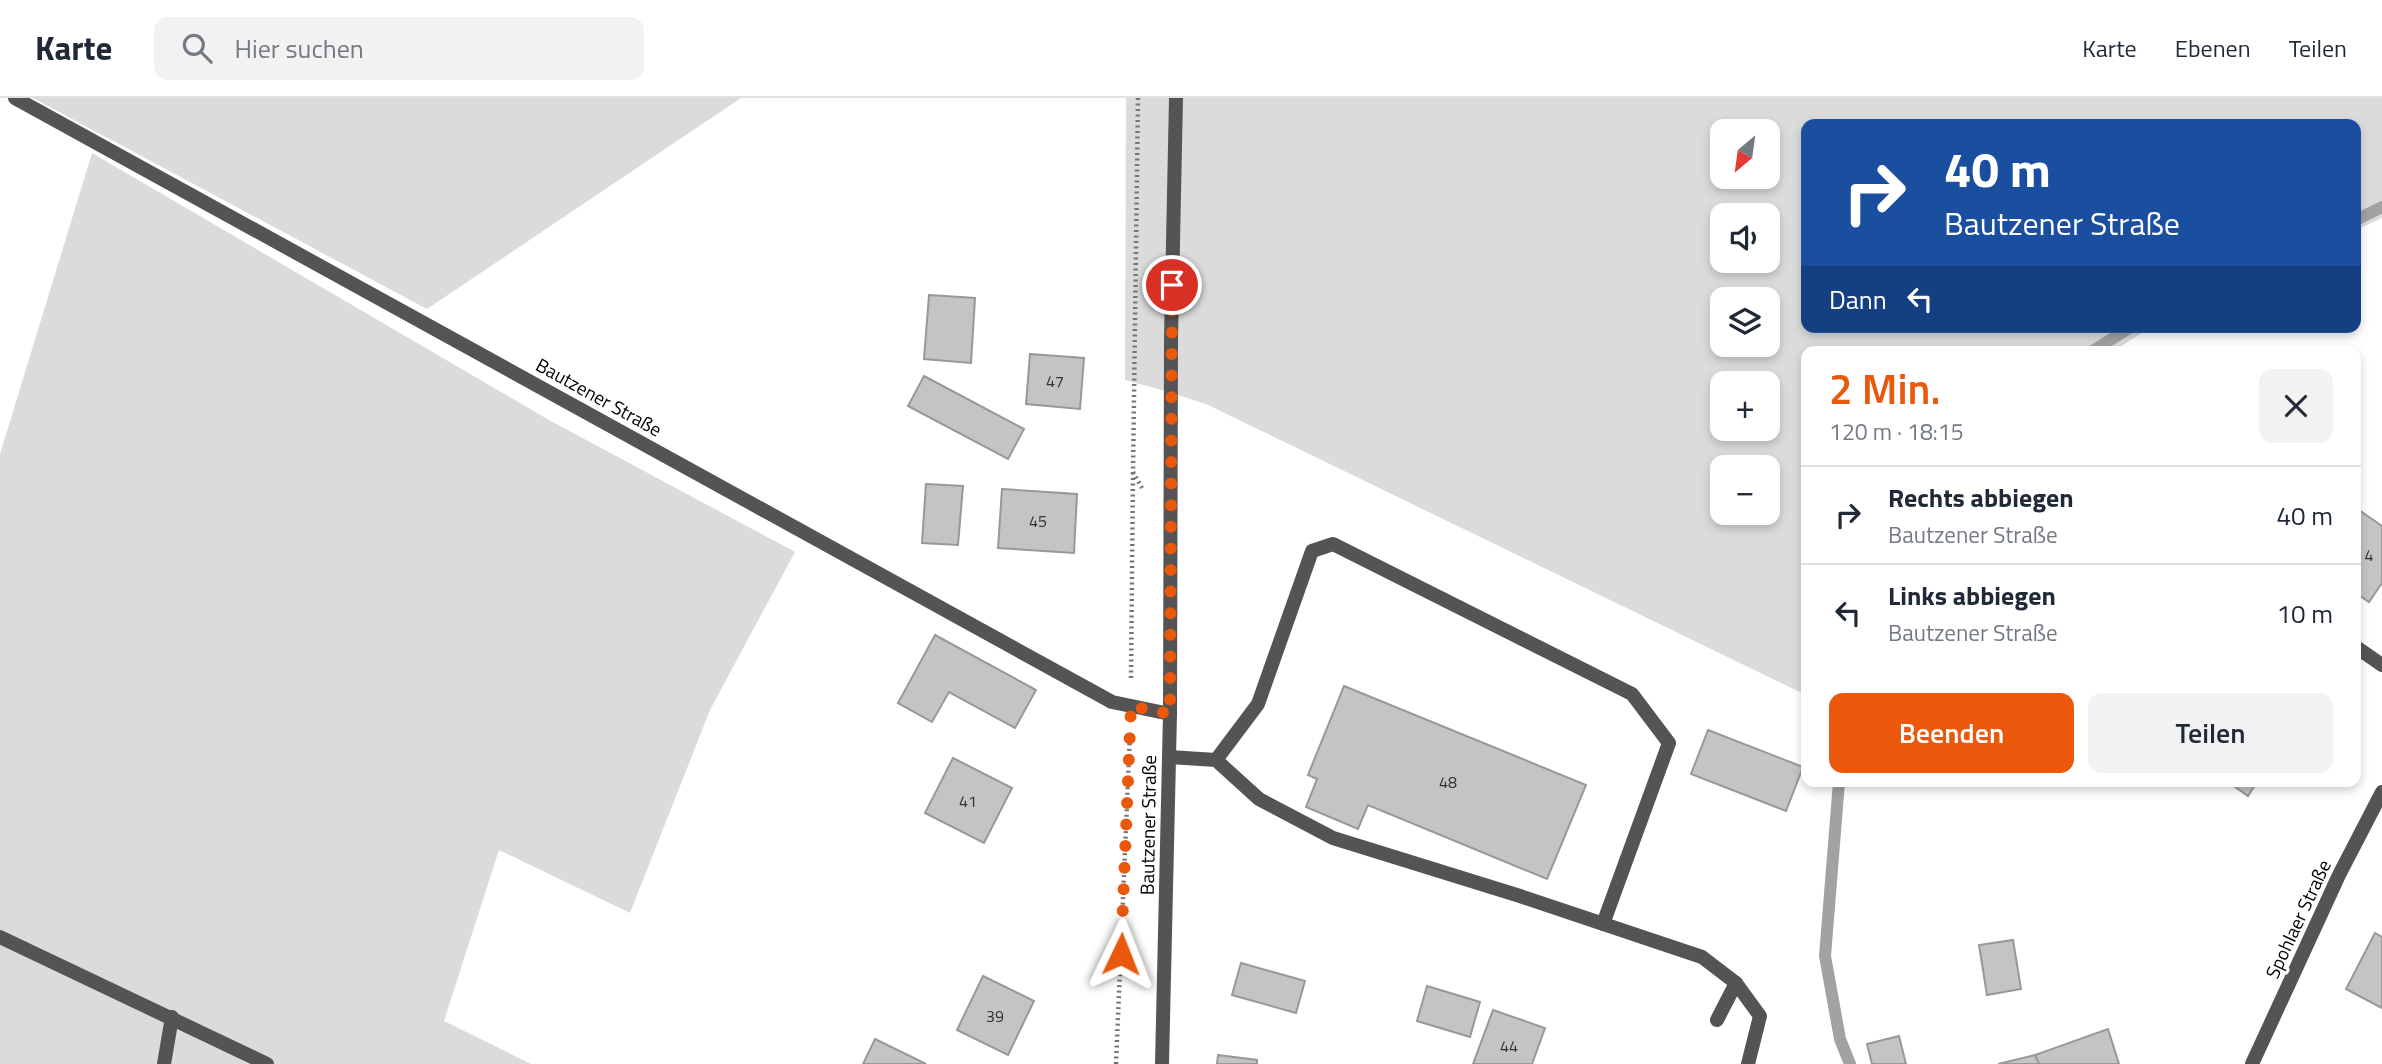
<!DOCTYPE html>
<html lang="de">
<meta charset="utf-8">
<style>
:root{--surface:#fff;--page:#f2f2f3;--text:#1f2937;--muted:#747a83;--line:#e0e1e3;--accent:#ea580c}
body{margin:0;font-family:"Titillium Web",sans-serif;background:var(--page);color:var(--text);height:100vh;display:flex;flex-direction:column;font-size:26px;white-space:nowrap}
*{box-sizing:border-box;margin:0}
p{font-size:23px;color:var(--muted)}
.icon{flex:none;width:38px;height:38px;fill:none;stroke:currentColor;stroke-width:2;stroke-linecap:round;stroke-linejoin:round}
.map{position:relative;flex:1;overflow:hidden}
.details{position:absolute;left:1801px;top:248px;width:560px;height:441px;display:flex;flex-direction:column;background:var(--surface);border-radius:14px;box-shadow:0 4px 10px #0003}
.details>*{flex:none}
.top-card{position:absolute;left:1801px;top:21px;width:560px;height:214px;border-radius:14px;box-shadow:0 4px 10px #0003;background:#1a4fa0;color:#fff;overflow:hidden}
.needle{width:46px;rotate:209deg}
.buttons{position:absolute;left:1710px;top:21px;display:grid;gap:14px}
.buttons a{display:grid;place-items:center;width:70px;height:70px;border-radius:14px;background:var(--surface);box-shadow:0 4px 10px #0003;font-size:35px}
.pin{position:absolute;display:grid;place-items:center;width:60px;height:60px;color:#fff;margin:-30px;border:4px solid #fff;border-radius:50%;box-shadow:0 2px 7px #0007}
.me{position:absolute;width:77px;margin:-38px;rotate:2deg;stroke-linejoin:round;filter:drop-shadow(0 0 5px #0008)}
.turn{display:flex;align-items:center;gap:24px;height:147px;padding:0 28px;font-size:32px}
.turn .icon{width:91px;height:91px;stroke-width:2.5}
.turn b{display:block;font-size:49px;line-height:60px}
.then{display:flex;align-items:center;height:66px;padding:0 28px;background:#0003;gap:14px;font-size:26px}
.round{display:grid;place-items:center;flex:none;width:74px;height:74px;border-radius:14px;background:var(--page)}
.headline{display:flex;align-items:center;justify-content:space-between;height:119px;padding:0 28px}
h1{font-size:42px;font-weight:600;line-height:52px;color:var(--accent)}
.button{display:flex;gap:14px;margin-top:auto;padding:14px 28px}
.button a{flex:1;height:80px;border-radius:14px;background:var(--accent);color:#fff;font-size:28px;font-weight:600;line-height:80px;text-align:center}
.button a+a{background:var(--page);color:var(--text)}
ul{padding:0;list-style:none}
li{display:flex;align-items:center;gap:21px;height:98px;padding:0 28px;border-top:2px solid var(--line)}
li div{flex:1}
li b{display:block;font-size:26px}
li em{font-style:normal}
header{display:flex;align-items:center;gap:42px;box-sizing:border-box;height:98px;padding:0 35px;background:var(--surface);border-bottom:2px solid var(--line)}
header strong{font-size:33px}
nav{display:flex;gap:38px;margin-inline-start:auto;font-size:24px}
.search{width:490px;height:63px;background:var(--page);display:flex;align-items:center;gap:18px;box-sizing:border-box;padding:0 24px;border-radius:14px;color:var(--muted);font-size:26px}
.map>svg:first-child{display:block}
.green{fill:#dbdbdb;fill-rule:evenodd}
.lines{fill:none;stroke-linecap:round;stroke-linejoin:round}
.stream{stroke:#a2a2a2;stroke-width:12}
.building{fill:#c4c4c4;stroke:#989898;stroke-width:2}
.path{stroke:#767676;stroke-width:4.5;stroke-dasharray:2 3.5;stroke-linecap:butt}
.service{stroke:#545454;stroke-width:14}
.minor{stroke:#545454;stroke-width:14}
.route{stroke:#ea580c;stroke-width:12;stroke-dasharray:0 21.6}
.labels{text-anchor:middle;stroke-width:6;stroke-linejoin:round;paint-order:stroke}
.number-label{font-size:16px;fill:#313131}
.street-label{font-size:19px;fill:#000;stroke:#fff}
</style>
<header>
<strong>Karte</strong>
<div class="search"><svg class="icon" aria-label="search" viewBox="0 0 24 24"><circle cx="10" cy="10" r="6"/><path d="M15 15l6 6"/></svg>Hier suchen</div>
<nav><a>Karte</a><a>Ebenen</a><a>Teilen</a></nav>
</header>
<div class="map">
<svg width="2382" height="966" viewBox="0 0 2382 966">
<rect width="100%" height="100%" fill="#fff"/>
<g class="green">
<polygon points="33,0 741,0 427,211"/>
<polygon points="1126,0 1174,0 1169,294 1125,282"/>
<path d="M 1178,0 L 2382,0 L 2382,120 L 2356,132 L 2356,26 L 1806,26 L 1806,229 L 2151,229 L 2112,254 L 1806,254 L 1806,597 L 1208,307 L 1172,295 ZM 1722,33 L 1768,33 L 1768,79 L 1722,79 ZM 1722,117 L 1768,117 L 1768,163 L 1722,163 ZM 1722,201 L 1768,201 L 1768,247 L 1722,247 ZM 1722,285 L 1768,285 L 1768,331 L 1722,331 ZM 1722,369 L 1768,369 L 1768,415 L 1722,415 Z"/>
<polygon points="92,55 549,322 795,454 710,612 630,815 499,752 444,923 531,966 0,966 0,356"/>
</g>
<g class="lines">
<g class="stream">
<polyline points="2356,122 2382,109"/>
<polyline points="2091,254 2131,229"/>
<polyline points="1839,684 1825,858 1840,941 1850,966"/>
</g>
</g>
<g class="building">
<polygon points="929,197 975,200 971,265 924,261"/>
<polygon points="1030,256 1084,260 1080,311 1026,306"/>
<polygon points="924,278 1024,331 1008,361 908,308"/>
<polygon points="926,386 963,388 958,447 922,445"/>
<polygon points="1002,391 1077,396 1074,455 998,450"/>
<polygon points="2356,410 2382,428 2382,485 2369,504 2356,495"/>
<polygon points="935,537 1036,592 1015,630 949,594 932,624 898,605"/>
<polygon points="1344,588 1586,687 1547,781 1368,707 1358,731 1306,709 1317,681 1308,677"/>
<polygon points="1708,632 1803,669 1786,713 1691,676"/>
<polygon points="953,660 1012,690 984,745 925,715"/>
<polygon points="2228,684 2257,684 2248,698"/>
<polygon points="2375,835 2382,839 2382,910 2346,891"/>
<polygon points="2013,842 2021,891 1987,897 1979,847"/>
<polygon points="1241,865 1305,883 1296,915 1232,897"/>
<polygon points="983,878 1034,903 1008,957 957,932"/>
<polygon points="1427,888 1480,904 1470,939 1417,923"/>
<polygon points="1493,912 1545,930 1532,966 1473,966"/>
<polygon points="2108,931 2119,966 2039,966 2035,957"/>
<polygon points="1899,938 1906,966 1872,966 1867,946"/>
<polygon points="875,941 926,966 863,966"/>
<polygon points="1218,957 1257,962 1257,966 1217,966"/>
<polygon points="2035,957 2039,966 1998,966"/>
</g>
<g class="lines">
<g class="path">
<polyline points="1138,0 1133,374 1142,390"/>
<polyline points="1131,580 1133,374"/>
<polyline points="1116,966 1130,635"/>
</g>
<g class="service">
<polyline points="2356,549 2382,567"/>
<polyline points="1169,659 1216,662 1259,701 1333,740 1520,798 1702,859 1736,885 1760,918 1748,966"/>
<polyline points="1216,662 1258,606 1312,453 1333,446 1632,596 1669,645 1603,826"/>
<polyline points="0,839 267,966"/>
<polyline points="1717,922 1736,885"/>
<polyline points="164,966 172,919"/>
</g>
<g class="minor">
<polyline points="15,0 1112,604 1170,616"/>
<polyline points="1162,966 1170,616 1171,241 1176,0"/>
<polyline points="2252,966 2339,777 2382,694"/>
</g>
</g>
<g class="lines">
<polyline class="route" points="1121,856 1131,608 1170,616 1172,187"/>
</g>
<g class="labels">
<g class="number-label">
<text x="1055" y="289">47</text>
<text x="1038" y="429">45</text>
<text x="2369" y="463">4</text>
<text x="1448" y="690">48</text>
<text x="968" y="709">41</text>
<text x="995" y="924">39</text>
<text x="1509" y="954">44</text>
</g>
<g class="street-label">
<text transform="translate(599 299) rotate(29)" y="7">Bautzener Straße</text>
<text transform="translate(1148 727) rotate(-89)" y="7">Bautzener Straße</text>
<text transform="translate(2298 821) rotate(-65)" y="7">Spohlaer Straße</text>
</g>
</g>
</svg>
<div class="buttons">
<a><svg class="needle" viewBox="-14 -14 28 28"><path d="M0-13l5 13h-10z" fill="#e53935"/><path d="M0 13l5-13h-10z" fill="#747a83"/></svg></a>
<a><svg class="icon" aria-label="sound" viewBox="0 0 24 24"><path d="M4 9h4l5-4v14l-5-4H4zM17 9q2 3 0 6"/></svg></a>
<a><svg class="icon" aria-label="layers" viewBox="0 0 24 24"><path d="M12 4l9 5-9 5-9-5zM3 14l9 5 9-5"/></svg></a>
<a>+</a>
<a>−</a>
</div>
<div class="pin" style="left:1172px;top:187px;background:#d93025"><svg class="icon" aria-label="arrive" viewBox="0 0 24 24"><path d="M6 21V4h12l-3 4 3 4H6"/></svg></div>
<svg class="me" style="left:1121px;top:856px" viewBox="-20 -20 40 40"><path d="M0-17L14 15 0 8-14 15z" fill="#ea580c" stroke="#fff" stroke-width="4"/></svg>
<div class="top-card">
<div class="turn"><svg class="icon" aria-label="right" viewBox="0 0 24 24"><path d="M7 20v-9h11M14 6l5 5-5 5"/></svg><div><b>40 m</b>Bautzener Straße</div></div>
<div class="then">Dann<svg class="icon" aria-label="left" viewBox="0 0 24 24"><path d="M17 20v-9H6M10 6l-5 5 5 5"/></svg></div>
</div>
<section class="details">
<div class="headline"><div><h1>2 Min.</h1><p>120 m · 18:15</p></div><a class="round"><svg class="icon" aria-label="close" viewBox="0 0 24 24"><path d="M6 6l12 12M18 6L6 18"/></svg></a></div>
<ul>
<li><svg class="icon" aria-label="right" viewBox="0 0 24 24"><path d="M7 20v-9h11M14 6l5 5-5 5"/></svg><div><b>Rechts abbiegen</b><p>Bautzener Straße</p></div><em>40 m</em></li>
<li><svg class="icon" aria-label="left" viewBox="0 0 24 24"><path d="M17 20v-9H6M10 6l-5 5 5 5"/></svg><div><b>Links abbiegen</b><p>Bautzener Straße</p></div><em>10 m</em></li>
</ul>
<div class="button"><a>Beenden</a><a>Teilen</a></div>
</section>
</div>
